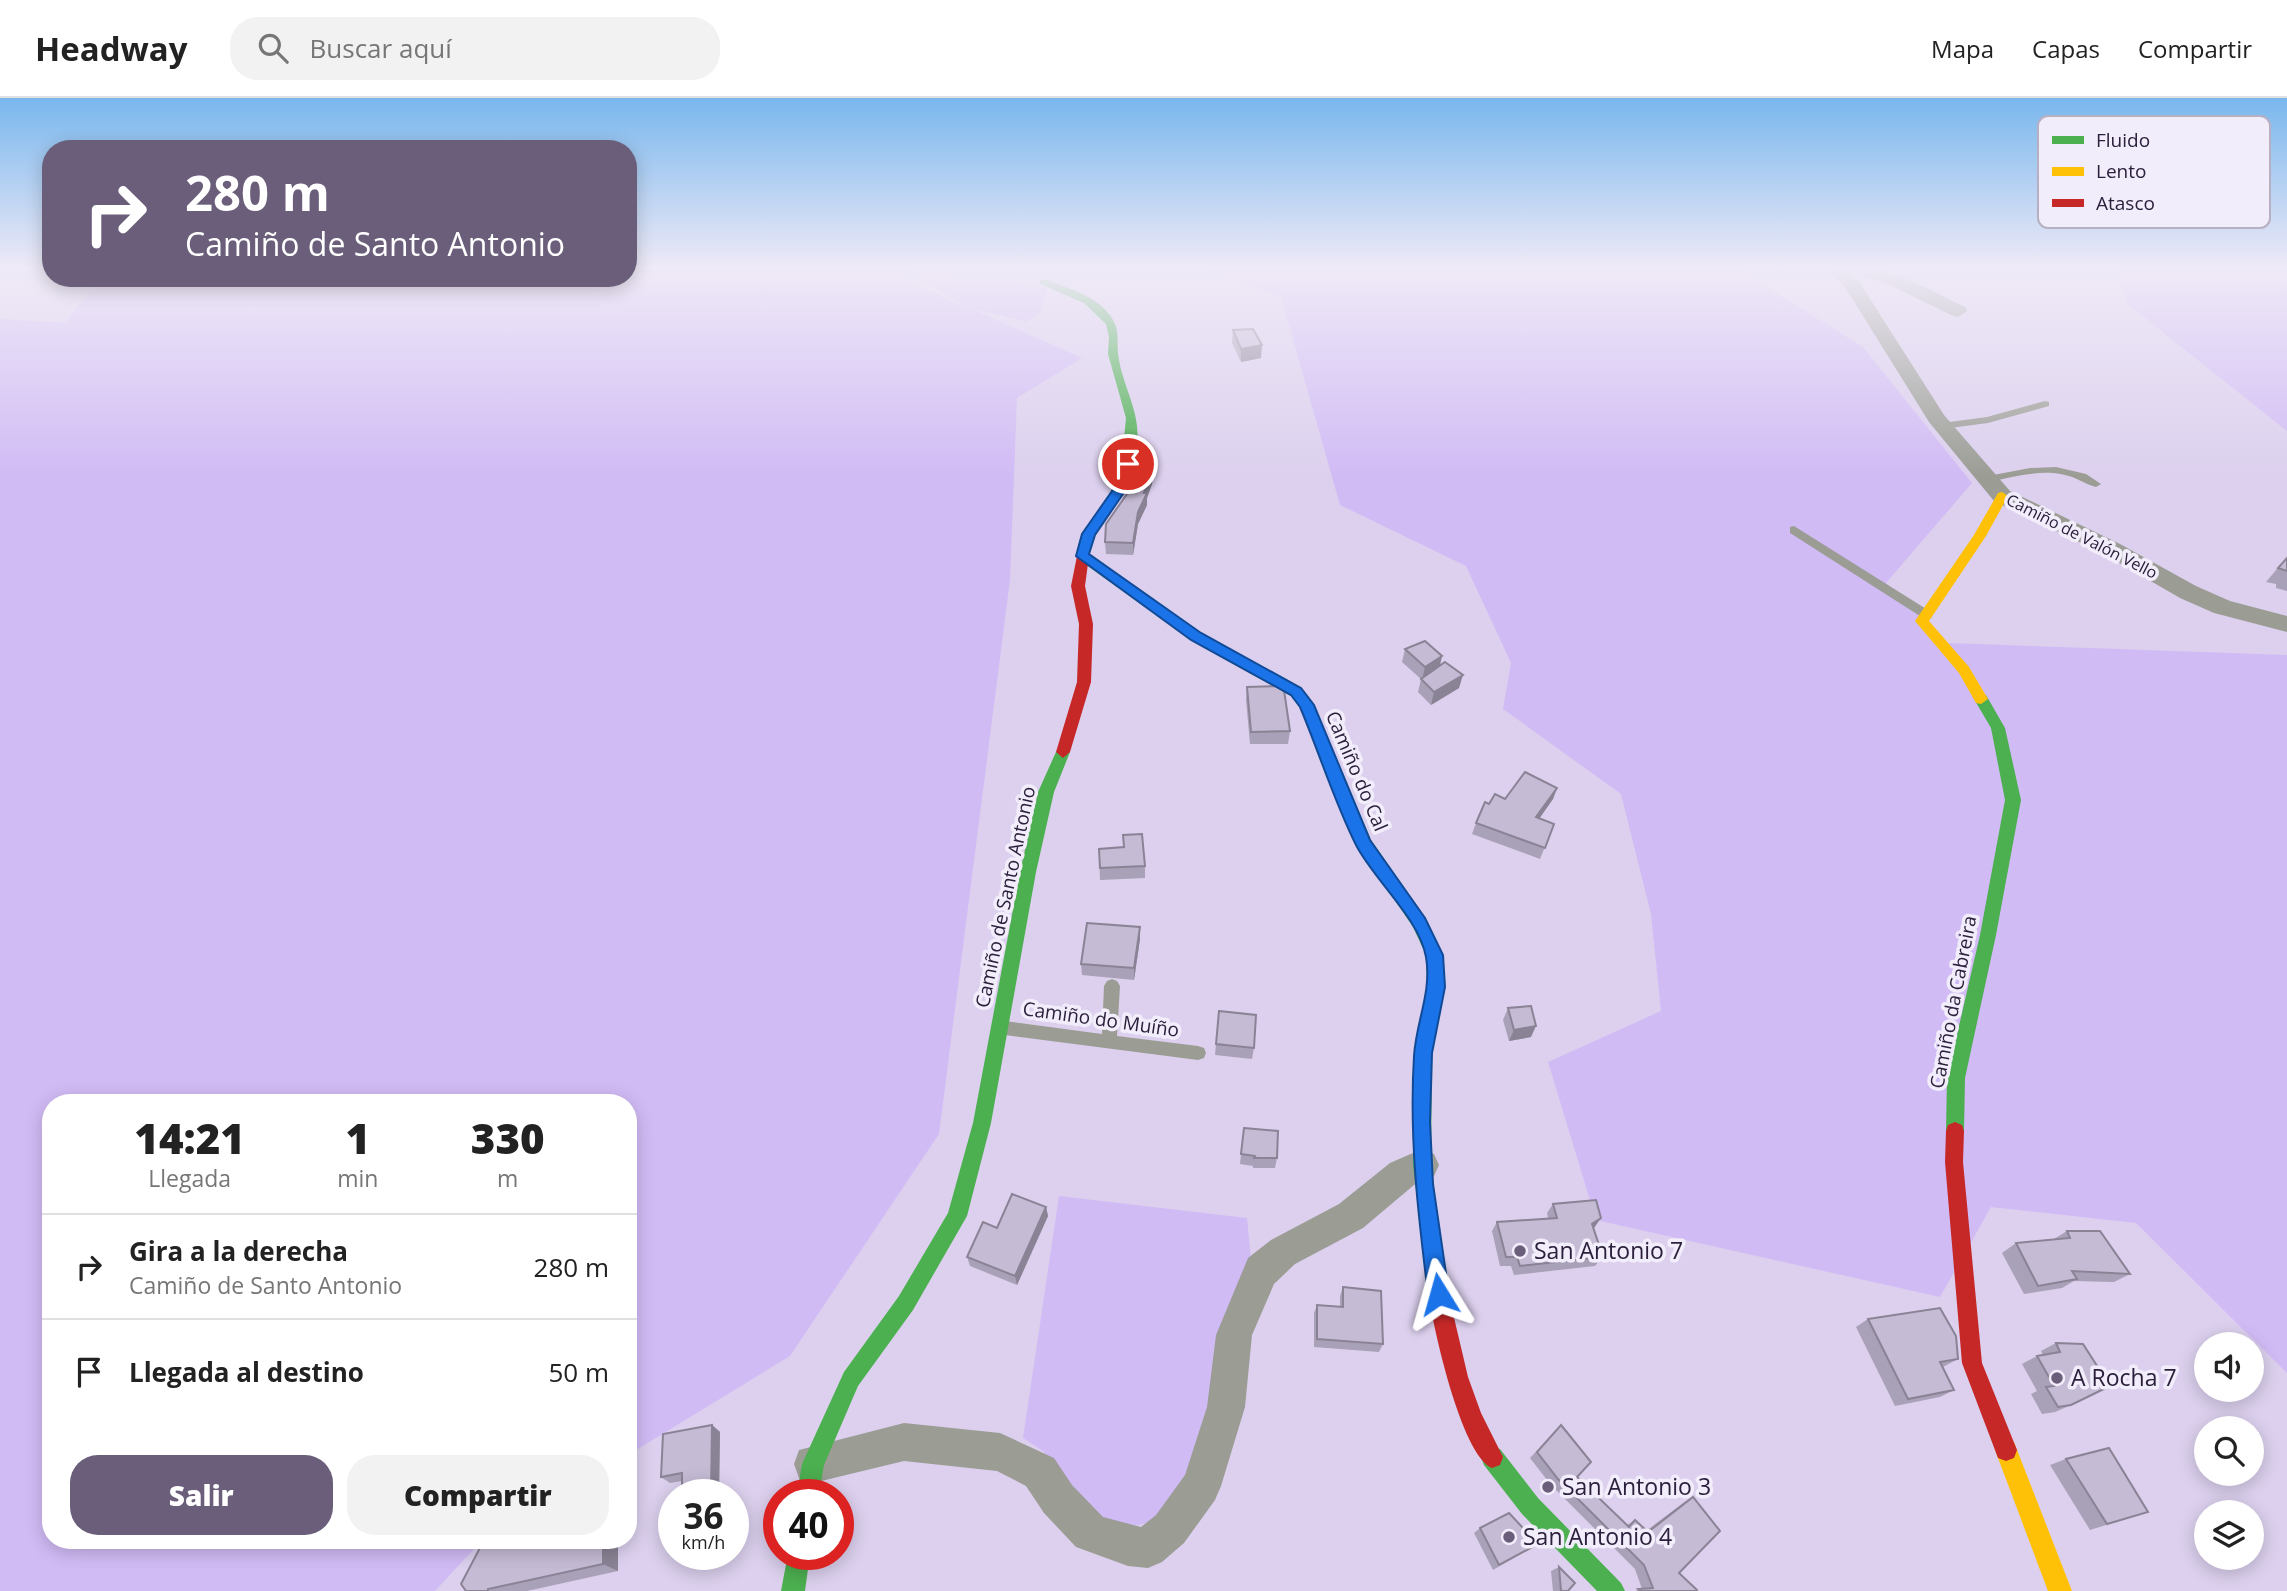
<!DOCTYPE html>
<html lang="es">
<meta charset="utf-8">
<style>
:root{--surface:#fff;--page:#f2f2f2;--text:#222;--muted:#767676;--line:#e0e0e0;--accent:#6a5e7a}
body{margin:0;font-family:"Open Sans",sans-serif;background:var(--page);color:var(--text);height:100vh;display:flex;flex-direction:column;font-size:26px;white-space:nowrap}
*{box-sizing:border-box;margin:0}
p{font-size:23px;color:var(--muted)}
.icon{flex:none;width:38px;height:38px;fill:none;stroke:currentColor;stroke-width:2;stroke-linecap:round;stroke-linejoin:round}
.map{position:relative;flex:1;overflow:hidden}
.side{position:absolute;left:42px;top:996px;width:595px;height:455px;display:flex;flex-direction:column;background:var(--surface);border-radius:28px;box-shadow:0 4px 18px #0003}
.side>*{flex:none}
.banner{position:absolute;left:42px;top:42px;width:595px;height:147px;border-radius:28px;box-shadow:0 4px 18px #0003;background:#6a5e7a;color:#fff;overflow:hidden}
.buttons{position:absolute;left:2194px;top:1234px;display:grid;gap:14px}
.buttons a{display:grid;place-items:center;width:70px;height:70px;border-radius:50%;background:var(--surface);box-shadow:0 4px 18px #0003;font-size:35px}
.speed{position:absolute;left:658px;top:1381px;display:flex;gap:14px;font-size:35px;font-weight:700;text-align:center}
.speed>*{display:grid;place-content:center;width:91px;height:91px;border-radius:50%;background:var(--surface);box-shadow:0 4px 18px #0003;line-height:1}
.speed small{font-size:18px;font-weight:400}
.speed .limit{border:10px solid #d22;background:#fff;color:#111}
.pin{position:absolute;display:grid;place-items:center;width:60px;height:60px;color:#fff;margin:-30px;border:4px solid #fff;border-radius:50%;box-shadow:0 2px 7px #0007}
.me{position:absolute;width:77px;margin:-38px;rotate:352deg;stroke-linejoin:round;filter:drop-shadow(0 0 5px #0008)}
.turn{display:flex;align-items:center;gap:24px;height:147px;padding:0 28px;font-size:32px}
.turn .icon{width:91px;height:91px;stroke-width:2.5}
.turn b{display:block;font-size:49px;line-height:60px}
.eta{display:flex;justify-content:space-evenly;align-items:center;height:119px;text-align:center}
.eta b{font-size:42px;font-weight:800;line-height:49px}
.button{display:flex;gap:14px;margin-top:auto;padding:14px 28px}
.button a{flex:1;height:80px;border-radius:28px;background:var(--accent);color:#fff;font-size:28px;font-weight:800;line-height:80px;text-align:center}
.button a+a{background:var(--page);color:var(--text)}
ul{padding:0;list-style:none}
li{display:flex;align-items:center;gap:21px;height:105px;padding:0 28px;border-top:2px solid var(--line)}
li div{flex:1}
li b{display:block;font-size:26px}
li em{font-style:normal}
header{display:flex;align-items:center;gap:42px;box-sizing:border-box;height:98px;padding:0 35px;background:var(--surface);border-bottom:2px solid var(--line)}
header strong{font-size:33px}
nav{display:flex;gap:38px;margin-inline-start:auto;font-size:24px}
.search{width:490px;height:63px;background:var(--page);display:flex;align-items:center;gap:18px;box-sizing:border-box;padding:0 24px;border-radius:28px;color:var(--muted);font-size:26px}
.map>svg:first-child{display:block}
.green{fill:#d1bbf5}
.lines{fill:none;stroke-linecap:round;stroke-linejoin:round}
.lane{fill:#9b9d95;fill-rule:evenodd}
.street{fill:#9b9d95;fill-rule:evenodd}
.fast{fill:#4caf50;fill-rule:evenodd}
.slow{fill:#ffc107;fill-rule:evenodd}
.jam{fill:#c62828;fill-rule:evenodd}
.wall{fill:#a9a1b7}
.shaded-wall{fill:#8a8395}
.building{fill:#c5bbd5;stroke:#8a8395;stroke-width:2}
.route{fill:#1a73e8;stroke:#114b97;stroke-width:2}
.poi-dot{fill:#6a5e7a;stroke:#f2edfb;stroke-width:2.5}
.labels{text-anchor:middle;stroke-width:7;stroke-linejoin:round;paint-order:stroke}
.far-street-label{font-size:16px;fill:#2c213c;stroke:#f2edfb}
.street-label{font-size:19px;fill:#2c213c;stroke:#f2edfb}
.near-poi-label{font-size:23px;fill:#2c213c;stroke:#f2edfb;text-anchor:start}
.key{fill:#f2edfb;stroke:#b7b0c2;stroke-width:2}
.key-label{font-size:19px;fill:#2c213c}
</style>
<header>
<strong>Headway</strong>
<div class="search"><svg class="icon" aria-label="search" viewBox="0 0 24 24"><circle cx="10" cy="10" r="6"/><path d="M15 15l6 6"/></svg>Buscar aquí</div>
<nav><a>Mapa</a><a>Capas</a><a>Compartir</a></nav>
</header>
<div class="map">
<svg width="2287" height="1493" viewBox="0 0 2287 1493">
<rect width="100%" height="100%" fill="#dcd0ee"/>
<g class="green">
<polygon points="628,169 911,169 897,183 931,193 964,208 941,193 914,181 923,173 968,184 1039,187 1048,191 1040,214 1027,224 970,210 1082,260 1017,300 1010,482 939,1036 790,1258 628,1357 628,1004 51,1004 51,1442 489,1442 474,1451 435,1493 0,1493 0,221 66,225 99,180 628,180"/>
<polygon points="1193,169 1729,169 1757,183 1863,249 1972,385 1886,485 1948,545 2287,557 2287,1275 2136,1125 1991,1109 1940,1199 1596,1122 1548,964 1661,913 1651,816 1621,696 1503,611 1511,565 1466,468 1340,407 1281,199"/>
<polygon points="2119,169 2257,169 2287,175 2287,333 2126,205"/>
<polygon points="1059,1098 1247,1120 1253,1181 1192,1376 1151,1424 1117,1432 1095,1427 1043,1353 1023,1340"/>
</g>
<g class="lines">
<g class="lane">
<polygon points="913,169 927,169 929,171 925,174"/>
<polygon points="2045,303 2049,304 2049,308 1988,325 1942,331 1937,328 1942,325 1987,319"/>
<path d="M 2056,369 L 2086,376 L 2101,386 L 2096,389 C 2085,386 2076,379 2065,377 C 2040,371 2013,379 1988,384 L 1983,381 L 1988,378 L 2030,370 Z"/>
<polygon points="1794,428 1931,514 1933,517 1931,520 1923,520 1790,435 1790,429"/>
<polygon points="1112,881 1117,883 1120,888 1117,938 1198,948 1204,950 1206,955 1204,960 1198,962 1005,937 999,935 997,930 999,925 1005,923 1102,936 1104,888 1107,883"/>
</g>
<g class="street">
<polygon points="1826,169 1845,169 1858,182 1944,317 2010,393 2120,446 2196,488 2230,503 2287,518 2287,534 2214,515 2180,500 2104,456 1994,403 1929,324 1845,189"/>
<path d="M 1847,169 C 1889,167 1927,191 1965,209 L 1967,213 L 1958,219 L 1951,217 L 1890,187 L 1850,173 Z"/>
<polygon points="1422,1051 1434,1056 1439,1067 1434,1078 1414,1087 1363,1130 1295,1166 1274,1186 1252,1237 1245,1309 1221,1388 1215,1402 1184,1445 1162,1464 1148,1470 1128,1468 1076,1449 1044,1415 1026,1388 997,1373 904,1363 813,1385 799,1380 794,1366 799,1352 904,1325 1000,1335 1054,1360 1072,1387 1103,1419 1141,1429 1156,1417 1185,1377 1207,1309 1216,1237 1248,1160 1271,1142 1339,1106 1390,1065"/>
</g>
<g class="fast">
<path d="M 1040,182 L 1048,182 C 1068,191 1094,197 1108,215 C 1120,229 1117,239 1118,255 C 1122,293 1149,323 1132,365 L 1124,365 L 1122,362 L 1126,320 L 1108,256 L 1109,239 L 1106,226 L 1084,205 L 1040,186 Z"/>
<polygon points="1083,454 1201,536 1301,590 1314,607 1371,742 1425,820 1442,857 1445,889 1432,955 1431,1067 1448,1194 1445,1201 1438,1204 1431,1201 1428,1194 1413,1067 1414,955 1427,889 1426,857 1413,829 1356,745 1301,609 1291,598 1191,542 1078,461 1077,458"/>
<polygon points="1981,596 1986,597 2005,630 2021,702 1996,837 1965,980 1964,1033 1962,1039 1955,1042 1948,1039 1946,1033 1947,980 1980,837 2005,702 1991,630 1974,601"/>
<polygon points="1063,648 1070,654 1054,694 1036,774 991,1025 967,1118 913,1212 858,1288 824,1367 819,1396 797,1396 802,1366 844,1274 899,1198 948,1115 973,1025 1020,774 1038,694 1056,654"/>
<polygon points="1492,1348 1500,1351 1538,1400 1621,1485 1625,1493 1597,1493 1522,1416 1484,1367 1481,1359 1484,1351"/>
<polygon points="788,1456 810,1456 805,1493 781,1493"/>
</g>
<g class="slow">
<polygon points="2002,394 2008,398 1986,438 1929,523 1969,569 1988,601 1981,606 1976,605 1959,575 1915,523 1974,437 1998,395"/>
<polygon points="2006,1341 2014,1344 2072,1493 2048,1493 1995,1352 1998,1344"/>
</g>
<g class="jam">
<polygon points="1128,358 1134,362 1125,393 1095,436 1089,458 1085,488 1093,526 1091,584 1070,654 1063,660 1056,654 1077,584 1079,526 1071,488 1077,458 1083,436 1113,393 1122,362"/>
<polygon points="1955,1024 1962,1027 1964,1033 1963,1064 1982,1265 2017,1352 2014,1360 2006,1363 1998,1360 1962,1265 1945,1064 1946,1033 1948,1027"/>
<path d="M 1438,1184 L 1445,1187 L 1448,1194 L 1468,1279 L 1481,1315 L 1503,1359 L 1500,1367 L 1492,1370 C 1461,1357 1433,1228 1428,1194 L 1431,1187 Z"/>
</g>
</g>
<g class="wall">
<polygon points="1233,232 1261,260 1241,264 1232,245"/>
<polygon points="1153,374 1152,386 1147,400 1147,407 1138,426 1133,457 1106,456 1105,444"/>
<polygon points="2287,459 2287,493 2276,490 2276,486 2266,484"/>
<polygon points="1405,551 1442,558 1440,567 1459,590 1431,607 1418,594 1421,581 1402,564"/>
<polygon points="1247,589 1290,633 1288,646 1250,646 1246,602"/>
<polygon points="1557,690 1553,701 1539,720 1554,726 1540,761 1472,736 1476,725 1489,706 1505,701"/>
<polygon points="1123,737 1145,768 1145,780 1100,782 1099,751 1123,749"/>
<polygon points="1140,829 1140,841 1134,882 1082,877 1081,866"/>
<polygon points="1508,910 1531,939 1509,943 1503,922"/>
<polygon points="1219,913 1254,950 1252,961 1215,957"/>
<polygon points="1244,1030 1277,1060 1275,1070 1253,1070 1253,1068 1240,1066"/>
<polygon points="1553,1106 1594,1130 1603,1159 1595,1168 1514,1177 1511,1168 1500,1168 1492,1133 1497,1124 1548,1120 1547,1115"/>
<polygon points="1046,1109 1048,1118 1017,1187 970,1168 967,1159 997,1130"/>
<polygon points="2067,1133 2130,1176 2114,1184 2074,1183 2062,1190 2024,1196 2002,1155 2016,1145 2054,1141"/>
<polygon points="1343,1189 1383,1246 1379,1254 1314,1249 1314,1215 1317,1207 1340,1209 1340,1198"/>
<polygon points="1868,1221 1958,1261 1943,1269 1954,1292 1940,1299 1895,1308 1856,1229"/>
<polygon points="2056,1245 2083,1246 2071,1307 2055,1314 2042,1316 2031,1296 2037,1293 2022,1266 2037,1258 2043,1257 2041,1253"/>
<polygon points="712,1327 720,1334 719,1396 682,1396 682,1383 670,1385 661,1379"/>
<polygon points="1561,1327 1577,1379 1627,1427 1635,1422 1646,1433 1683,1405 1693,1399 1679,1475 1696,1493 1635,1493 1642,1491 1635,1471 1551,1387 1530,1360"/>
<polygon points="2066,1361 2148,1414 2090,1432 2050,1367"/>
<polygon points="1480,1430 1538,1446 1493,1472 1474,1435"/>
<polygon points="491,1442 618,1442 618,1473 527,1493 466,1493"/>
<polygon points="1559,1469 1568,1493 1553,1493 1551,1473"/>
</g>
<g class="shaded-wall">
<polygon points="1262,247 1261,260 1241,264 1241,251"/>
<polygon points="1153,374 1152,386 1147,400 1147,407 1138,426 1133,457 1133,445 1138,414"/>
<polygon points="1442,558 1439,571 1422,582 1425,569"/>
<polygon points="1463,577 1459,590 1431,607 1434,594"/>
<polygon points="1557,690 1553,701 1532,731 1536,719"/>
<polygon points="1140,829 1140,841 1134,882 1134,870"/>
<polygon points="1536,928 1531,939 1509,943 1514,932"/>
<polygon points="1046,1109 1048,1118 1017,1187 1015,1178"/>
<polygon points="1601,1120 1594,1130 1585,1136 1592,1126"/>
<polygon points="712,1327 720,1334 719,1396 713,1396 711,1395"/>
<polygon points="603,1442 618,1442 618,1473 603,1466"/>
</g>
<g class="building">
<polygon points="1253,231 1262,247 1241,251 1233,232"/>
<polygon points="1140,372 1153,374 1144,395 1147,395 1138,414 1133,445 1105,444 1106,426 1136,383"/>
<polygon points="2287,460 2287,473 2278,470"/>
<polygon points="1425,543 1442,558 1425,569 1405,551"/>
<polygon points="1445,564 1463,577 1434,594 1421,581"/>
<polygon points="1277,588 1284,592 1290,633 1251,634 1247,589"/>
<polygon points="1525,674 1557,690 1536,719 1554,726 1545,750 1476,725 1485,704 1489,706 1495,696 1505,701"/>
<polygon points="1142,736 1145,768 1100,770 1099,751 1124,749 1123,737"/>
<polygon points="1087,825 1140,829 1134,870 1081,866"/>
<polygon points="1531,908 1536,928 1514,932 1508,910"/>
<polygon points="1219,913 1256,917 1254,950 1216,946"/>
<polygon points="1244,1030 1278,1033 1277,1060 1254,1060 1255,1058 1241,1056"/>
<polygon points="1012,1096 1046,1109 1015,1178 967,1159 983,1124 997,1130"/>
<polygon points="1596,1102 1601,1120 1592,1126 1603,1159 1520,1168 1517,1159 1506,1159 1497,1124 1557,1120 1553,1106"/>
<polygon points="2067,1133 2100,1133 2130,1176 2072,1173 2077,1181 2038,1188 2016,1145 2070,1140"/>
<polygon points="1343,1189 1381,1193 1383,1246 1317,1241 1317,1207 1343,1209"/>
<polygon points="1940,1210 1956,1238 1958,1261 1940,1264 1954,1292 1908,1301 1868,1221"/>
<polygon points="2056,1245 2083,1246 2110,1288 2071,1307 2058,1309 2046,1289 2054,1288 2037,1258 2060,1254"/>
<polygon points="712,1327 711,1395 702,1396 682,1396 682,1375 661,1379 663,1336"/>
<polygon points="1561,1327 1591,1364 1577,1379 1629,1429 1635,1422 1648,1434 1693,1399 1720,1433 1679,1475 1697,1492 1696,1493 1640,1493 1638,1491 1653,1490 1644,1467 1558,1381 1537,1354"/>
<polygon points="2109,1350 2148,1414 2107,1426 2066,1361"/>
<polygon points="1509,1415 1538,1446 1499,1467 1480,1430"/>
<polygon points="491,1442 603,1442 603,1466 488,1491 488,1493 466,1493 461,1486 483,1444"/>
<polygon points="1559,1469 1575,1485 1568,1493 1561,1493"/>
</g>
<linearGradient id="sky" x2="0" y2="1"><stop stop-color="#79b7ed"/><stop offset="0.45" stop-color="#efeaf7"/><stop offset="1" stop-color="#efeaf7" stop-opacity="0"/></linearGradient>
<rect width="2287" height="378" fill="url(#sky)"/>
<path class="route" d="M 1128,362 L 1134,366 L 1125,393 L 1095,437 L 1089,456 L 1201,535 L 1301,590 L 1314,607 L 1370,742 L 1425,820 L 1443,857 L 1445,889 L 1432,955 L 1430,1024 L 1433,1086 L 1449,1196 L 1446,1203 L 1439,1206 L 1431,1203 L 1428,1196 C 1418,1116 1409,1039 1414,958 C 1416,924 1432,894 1426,859 C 1419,820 1374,782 1356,747 C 1334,703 1319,654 1300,609 L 1291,597 L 1191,542 L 1076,458 L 1082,436 L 1112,393 L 1122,366 Z"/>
<g class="poi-dot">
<circle cx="1520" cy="1153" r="7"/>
<circle cx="2057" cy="1280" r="7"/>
<circle cx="1548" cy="1389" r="7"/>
<circle cx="1509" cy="1439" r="7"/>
</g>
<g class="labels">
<g class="far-street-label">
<text transform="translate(2082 438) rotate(27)" y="6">Camiño de Valón Vello</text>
</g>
<g class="street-label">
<text transform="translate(1357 673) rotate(67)" y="7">Camiño do Cal</text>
<text transform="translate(1005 799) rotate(-78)" y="7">Camiño de Santo Antonio</text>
<text transform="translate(1953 904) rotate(-79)" y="7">Camiño da Cabreira</text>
<text transform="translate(1101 921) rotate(8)" y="7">Camiño do Muíño</text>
</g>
<g class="near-poi-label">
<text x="1534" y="1161">San Antonio 7</text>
<text x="2071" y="1288">A Rocha 7</text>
<text x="1562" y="1397">San Antonio 3</text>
<text x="1523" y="1447">San Antonio 4</text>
</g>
</g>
<rect x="2038" y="18" width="232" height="112" rx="10" class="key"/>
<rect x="2052" y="38" width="32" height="8" fill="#4caf50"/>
<rect x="2052" y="69" width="32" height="9" fill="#ffc107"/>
<rect x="2052" y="101" width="32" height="8" fill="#c62828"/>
<g class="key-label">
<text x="2096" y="49">Fluido</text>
<text x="2096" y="80">Lento</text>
<text x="2096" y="112">Atasco</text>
</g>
</svg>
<div class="buttons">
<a><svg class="icon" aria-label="sound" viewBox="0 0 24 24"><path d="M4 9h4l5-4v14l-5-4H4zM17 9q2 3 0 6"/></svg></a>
<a><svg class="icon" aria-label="search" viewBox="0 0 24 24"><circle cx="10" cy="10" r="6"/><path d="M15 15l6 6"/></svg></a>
<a><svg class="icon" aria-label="layers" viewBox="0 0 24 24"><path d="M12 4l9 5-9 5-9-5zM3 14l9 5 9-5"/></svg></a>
</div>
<div class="speed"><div>36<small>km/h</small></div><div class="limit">40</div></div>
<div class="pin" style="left:1128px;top:366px;background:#d93025"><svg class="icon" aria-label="arrive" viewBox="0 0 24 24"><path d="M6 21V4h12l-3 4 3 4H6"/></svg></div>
<svg class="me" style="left:1439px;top:1196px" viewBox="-20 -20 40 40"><path d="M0-17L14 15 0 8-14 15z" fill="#1a73e8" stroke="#fff" stroke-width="4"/></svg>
<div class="banner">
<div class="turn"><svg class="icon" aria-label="right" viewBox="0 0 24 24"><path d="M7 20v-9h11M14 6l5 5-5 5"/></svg><div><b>280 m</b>Camiño de Santo Antonio</div></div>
</div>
<section class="side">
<div class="eta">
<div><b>14:21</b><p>Llegada</p></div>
<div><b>1</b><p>min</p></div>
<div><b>330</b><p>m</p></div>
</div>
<ul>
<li><svg class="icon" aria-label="right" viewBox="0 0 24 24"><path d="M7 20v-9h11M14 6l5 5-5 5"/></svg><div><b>Gira a la derecha</b><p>Camiño de Santo Antonio</p></div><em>280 m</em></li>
<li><svg class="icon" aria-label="arrive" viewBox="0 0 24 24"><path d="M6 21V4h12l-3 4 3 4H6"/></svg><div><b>Llegada al destino</b></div><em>50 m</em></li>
</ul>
<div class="button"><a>Salir</a><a>Compartir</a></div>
</section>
</div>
